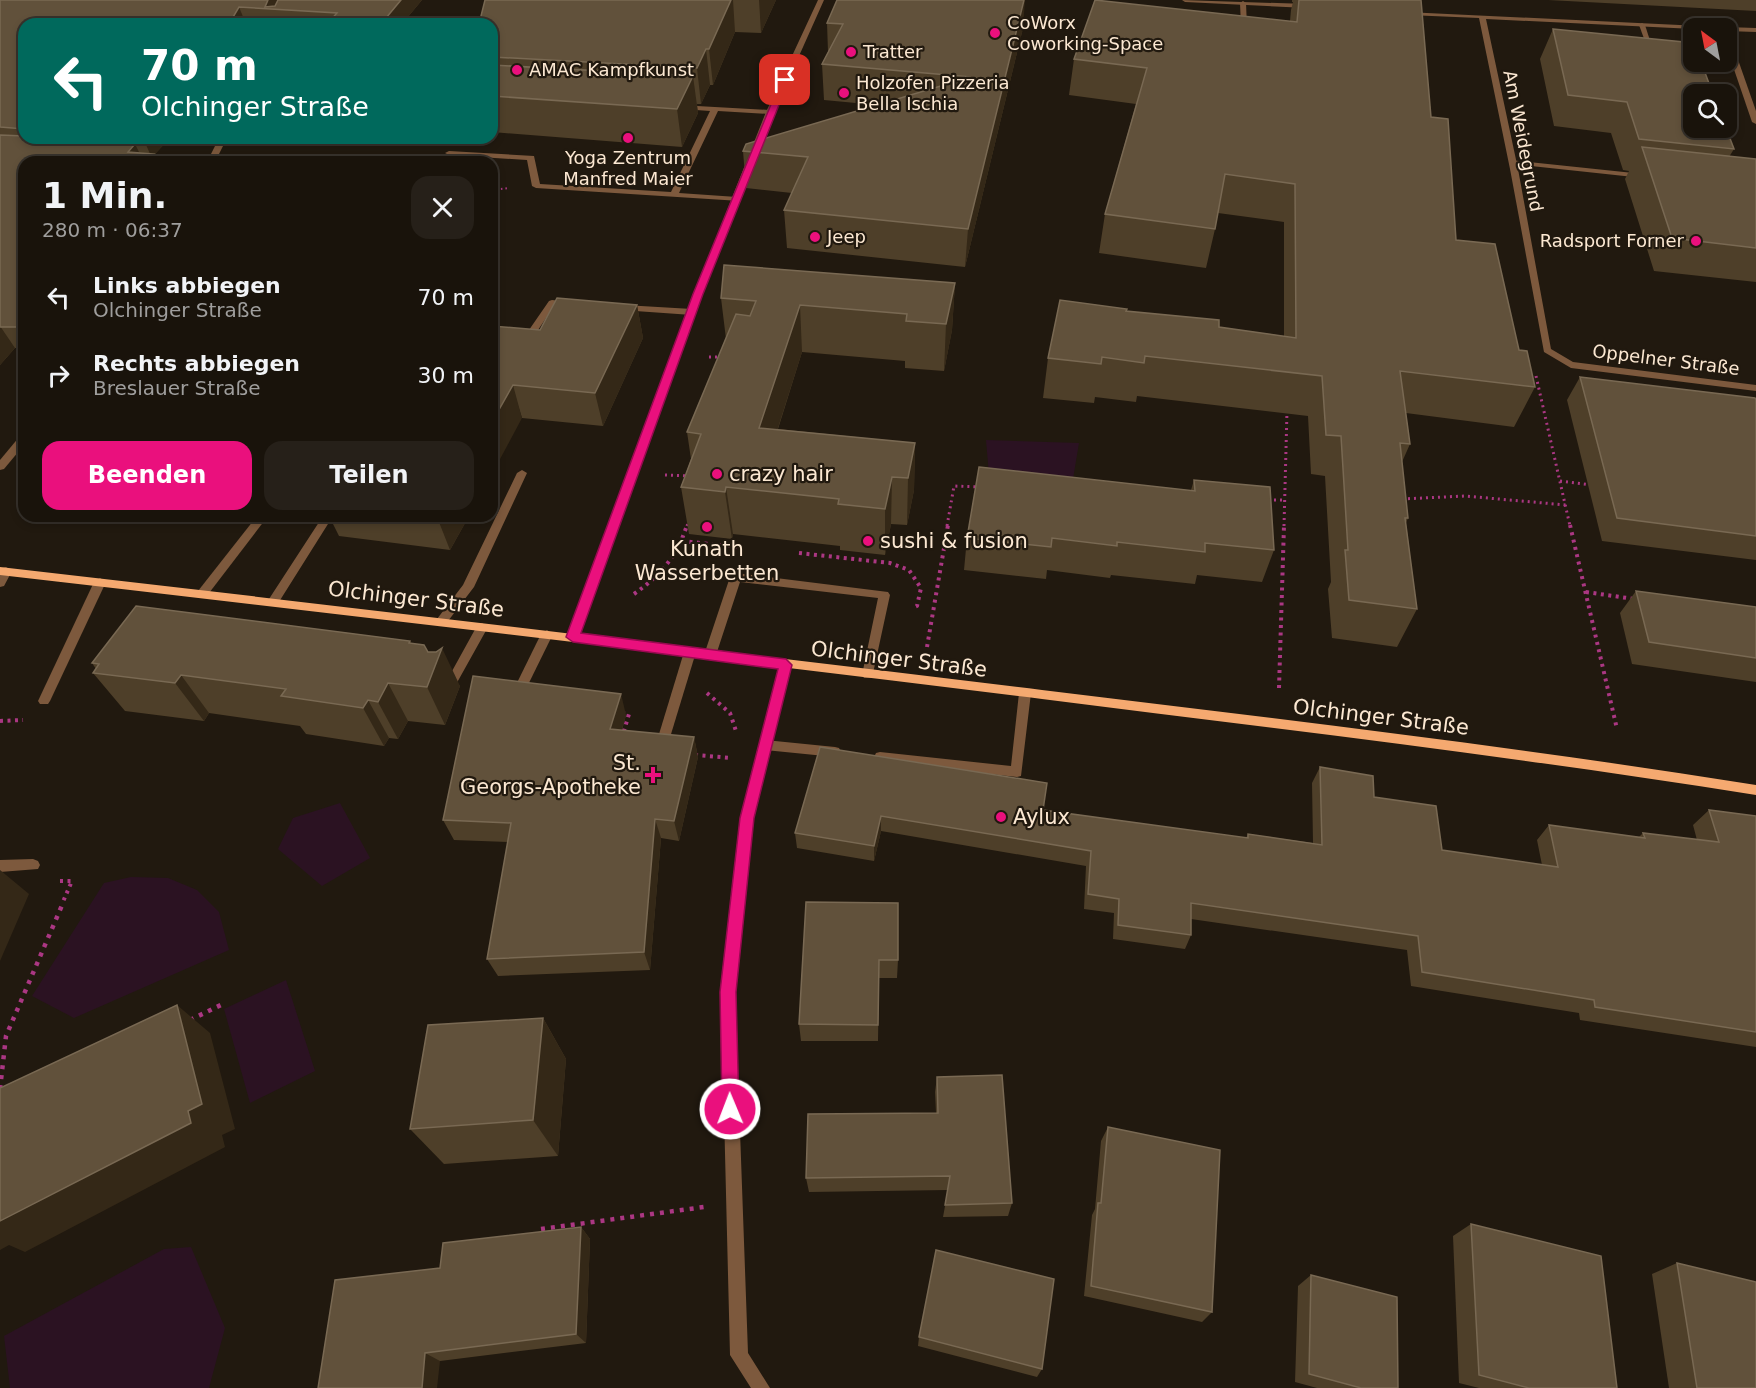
<!DOCTYPE html>
<html lang="de">
<meta charset="utf-8">
<style>
:root{--surface:#19130b;--page:#262019;--text:#f1f3f6;--muted:#9f9e9d;--line:#37322c;--accent:#ea107d}
body{margin:0;font-family:"DejaVu Sans",sans-serif;background:var(--page);color:var(--text);height:100vh;display:flex;flex-direction:column;font-size:22px;white-space:nowrap}
*{box-sizing:border-box;margin:0}
p{font-size:20px;color:var(--muted)}
.icon{flex:none;width:33px;height:33px;fill:none;stroke:currentColor;stroke-width:2;stroke-linecap:round;stroke-linejoin:round}
.map{position:relative;flex:1;overflow:hidden}
.sheet{position:absolute;left:18px;top:156px;width:480px;height:366px;display:flex;flex-direction:column;background:var(--surface);border-radius:18px;box-shadow:0 3px 9px #0003,0 0 0 2px var(--line)}
.sheet>*{flex:none}
.hud{position:absolute;left:18px;top:18px;width:480px;height:126px;border-radius:18px;box-shadow:0 3px 9px #0003,0 0 0 2px var(--line);background:#00695c;color:#fff;overflow:hidden}
.needle{width:39px;rotate:328deg}
.tools{position:absolute;left:1683px;top:18px;display:grid;gap:12px}
.tools a{display:grid;place-items:center;width:54px;height:54px;border-radius:12px;background:var(--surface);box-shadow:0 3px 9px #0003,0 0 0 2px var(--line);font-size:30px}
.pin{position:absolute;display:grid;place-items:center;width:51px;height:51px;color:#fff;margin:-26px;border-radius:12px;box-shadow:0 3px 9px #0006}
.me{position:absolute;width:66px;margin:-33px;rotate:359deg;stroke-linejoin:round;filter:drop-shadow(0 0 4px #0008)}
.turn{display:flex;align-items:center;gap:21px;height:126px;padding:0 24px;font-size:27px}
.turn .icon{width:78px;height:78px;stroke-width:2.5}
.turn b{display:block;font-size:42px;line-height:51px}
.round{display:grid;place-items:center;flex:none;width:63px;height:63px;border-radius:18px;background:var(--page)}
.head{display:flex;align-items:center;justify-content:space-between;height:102px;padding:0 24px}
h1{font-size:36px;font-weight:700;line-height:45px}
.button{display:flex;gap:12px;margin-top:auto;padding:12px 24px}
.button a{flex:1;height:69px;border-radius:18px;background:var(--accent);color:#fff;font-size:24px;font-weight:700;line-height:69px;text-align:center}
.button a+a{background:var(--page);color:var(--text)}
ul{padding:0;list-style:none}
li{display:flex;align-items:center;gap:18px;height:78px;padding:0 24px}
li div{flex:1}
li b{display:block;font-size:22px}
li em{font-style:normal}
.map>svg:first-child{display:block}
.green{fill:#2b1222}
.lines{fill:none;stroke-linecap:round;stroke-linejoin:round}
.path-far3{stroke:#ab3783;stroke-width:2;stroke-dasharray:1.5 3;stroke-linecap:butt}
.path-far2{stroke:#ab3783;stroke-width:3;stroke-dasharray:2 4;stroke-linecap:butt}
.path-far1{stroke:#ab3783;stroke-width:4;stroke-dasharray:3 4.5;stroke-linecap:butt}
.path{stroke:#ab3783;stroke-width:4.5;stroke-dasharray:4 6;stroke-linecap:butt}
.service{fill:#7d593d;fill-rule:evenodd}
.minor{fill:#7d593d;fill-rule:evenodd}
.secondary{fill:#f5a970;fill-rule:evenodd}
.wall{fill:#4e3f29}
.shaded-wall{fill:#342817}
.building{fill:#61513b;stroke:#796953;stroke-width:1.5}
.route{fill:#ea107d;stroke:#980a51;stroke-width:1.5}
.poi-dot{fill:#ea107d;stroke:#21190f;stroke-width:2}
.labels{text-anchor:middle;stroke-width:4.5;stroke-linejoin:round;paint-order:stroke}
.far-poi-label{font-size:18px;fill:#fce8d2;stroke:#21190f;text-anchor:start}
.far-street-label{font-size:18px;fill:#fce8d2;stroke:#21190f}
.poi-label{font-size:21px;fill:#fce8d2;stroke:#21190f;text-anchor:start}
.street-label{font-size:21px;fill:#fce8d2;stroke:#21190f}
</style>
<div class="map">
<svg width="1756" height="1388" viewBox="0 0 1756 1388">
<rect width="100%" height="100%" fill="#21190f"/>
<g class="green">
<polygon points="986,440 1079,443 1073,479 989,475"/>
<polygon points="340,803 370,858 322,886 278,849 293,818"/>
<polygon points="131,877 168,878 197,890 219,912 229,950 74,1018 32,996 104,883"/>
<polygon points="286,980 315,1071 250,1103 224,1009"/>
<polygon points="191,1247 225,1328 209,1388 10,1388 4,1336 164,1249"/>
</g>
<g class="lines">
<polyline class="path-far3" points="492,190 509,188"/>
<g class="path-far2">
<polyline points="709,357 720,357"/>
<polyline points="1536,376 1570,526"/>
<polyline points="665,475 689,476"/>
<polyline points="1560,481 1592,485"/>
<polyline points="1402,499 1465,496 1566,505"/>
<polyline points="1268,500 1285,500"/>
<polyline points="687,526 688,523"/>
<polyline points="947,526 954,486 979,487"/>
<polyline points="1284,526 1287,411"/>
</g>
<g class="path-far1">
<polyline points="1570,525 1617,729"/>
<polyline points="682,541 738,547"/>
<polyline points="799,553 890,563 909,570 921,588 917,606 912,608"/>
<polyline points="1586,592 1634,599"/>
<path d="M 634,594 C 661,575 677,556 687,525"/>
<polyline points="927,647 948,525"/>
<polyline points="1279,688 1284,525"/>
<polyline points="707,693 730,713 736,731"/>
<polyline points="622,713 629,714 623,734"/>
<polyline points="0,721 23,720"/>
<polyline points="695,755 732,758"/>
<polyline points="60,881 72,881 62,904"/>
</g>
<g class="path">
<polyline points="190,1020 225,1003"/>
<polyline points="0,1089 6,1036 63,903"/>
<polyline points="541,1229 704,1207"/>
</g>
<g class="service">
<polygon points="1243,1 1246,3 1247,27 1240,32 1237,30 1241,26 1240,3"/>
<polygon points="1642,23 1645,25 1654,53 1649,52 1639,25"/>
<polygon points="1726,32 1729,34 1756,111 1756,124 1752,122 1726,46"/>
<polygon points="679,105 770,110 774,112 770,114 718,111 679,193 737,197 740,197 740,201 536,188 532,186 527,160 449,155 445,153 449,151 534,156 540,184 671,192 710,111 682,109 679,109"/>
<polygon points="1510,160 1643,174 1647,176 1643,178 1513,164 1509,162"/>
<polygon points="552,300 570,302 574,305 570,308 554,306 528,345 522,345 520,343 549,301"/>
<polygon points="624,305 692,309 696,312 692,315 621,310 621,306"/>
<polygon points="522,470 527,473 474,587 445,625 437,625 435,622 437,619 463,585 517,473"/>
<polygon points="257,516 268,516 206,597 198,597 196,594 198,591"/>
<polygon points="323,516 333,516 277,605 269,605 267,602 269,599"/>
<polygon points="6,567 12,571 4,586 0,587 0,572 2,568"/>
<polygon points="736,573 888,592 890,595 872,678 864,678 862,675 878,598 740,582 716,655 714,658 706,658 704,655 730,577"/>
<polygon points="100,578 106,582 50,701 48,704 40,704 38,701 94,582"/>
<polygon points="482,623 488,627 454,688 446,688 444,685 446,682 478,624"/>
<polygon points="547,630 553,634 523,695 521,698 513,698 511,695 541,634"/>
<polygon points="690,648 696,652 668,744 666,748 658,748 656,744 684,652"/>
<polygon points="1025,688 1029,690 1031,693 1021,776 1017,777 880,762 876,761 874,757 876,753 880,752 1011,766 1019,693 1021,690"/>
<polygon points="765,740 835,747 839,748 841,752 839,756 835,757 765,750 761,749 759,745 761,741"/>
<polygon points="33,859 38,861 40,865 38,869 0,872 0,860"/>
</g>
<g class="minor">
<polygon points="818,0 824,0 774,112 711,271 579,637 573,641 569,640 567,637 703,271 766,112"/>
<polygon points="1182,0 1307,4 1310,6 1307,8 1185,2"/>
<polygon points="1406,12 1721,27 1722,28 1694,29 1486,19 1518,169 1551,349 1573,362 1756,385 1756,391 1571,368 1544,352 1510,169 1479,18 1408,15 1406,14"/>
<polygon points="1726,27 1756,28 1756,32 1726,31 1726,28 1723,28"/>
<polygon points="219,138 227,138 215,162 207,162"/>
<polygon points="24,435 24,445 4,469 0,470 0,460 20,436"/>
<polygon points="786,660 792,665 753,818 735,992 748,1353 770,1388 751,1388 730,1355 721,992 741,818 780,665"/>
</g>
<path class="secondary" d="M 0,567 C 348,607 695,648 1042,690 C 1280,719 1519,747 1756,785 L 1756,795 C 1519,757 1280,729 1042,699 C 695,656 348,615 0,575 Z"/>
</g>
<g class="wall">
<polygon points="0,0 422,0 402,24 24,24 24,138 170,138 154,155 24,162 24,348 15,348 0,365"/>
<polygon points="485,0 776,0 761,33 735,32 713,85 710,85 701,104 697,104 698,113 682,147 492,132 492,24"/>
<polygon points="1292,0 1421,0 1431,117 1456,240 1519,350 1535,387 1514,427 1406,413 1410,444 1402,462 1408,518 1406,523 1417,609 1397,647 1332,638 1328,589 1331,582 1325,476 1311,474 1308,416 1137,396 1136,402 1095,397 1094,403 1043,398 1048,358 1126,311 1219,327 1284,336 1284,222 1218,213 1215,229 1206,268 1099,253 1105,214 1136,104 1069,95 1074,59 1290,21 1291,10 1293,2 1292,2"/>
<polygon points="1548,0 1756,0 1756,11"/>
<polygon points="827,23 1023,28 965,267 787,248 784,210 792,193 746,188 743,151 877,105 824,100 822,64 828,52"/>
<polygon points="1553,29 1734,149 1729,157 1756,159 1756,282 1654,271 1625,179 1629,171 1623,170 1611,133 1554,126 1540,59"/>
<polygon points="955,283 952,330 944,371 905,368 905,361 802,352 778,429 915,443 914,490 907,525 891,524 885,555 840,550 840,546 733,534 732,539 689,534 681,487 691,459 687,432 726,339 721,298"/>
<polygon points="637,305 643,338 603,426 522,418 492,326 540,330"/>
<polygon points="1580,377 1756,400 1756,560 1602,541 1567,400"/>
<polygon points="1194,480 1274,550 1262,582 1197,575 1195,584 1111,575 1110,578 1047,570 1046,579 964,570 967,538 1191,490"/>
<polygon points="329,516 469,516 450,550 339,536"/>
<polygon points="1636,591 1756,607 1756,682 1632,664 1620,613"/>
<polygon points="410,641 411,643 428,652 460,686 445,725 408,721 398,739 389,738 384,746 306,734 300,726 209,713 204,721 125,711 93,673 96,669 92,663"/>
<polygon points="626,715 622,730 694,737 698,757 679,841 661,838 650,970 498,976 487,959 508,842 454,840 443,820"/>
<polygon points="820,747 1043,810 1246,838 1248,834 1313,843 1312,783 1320,767 1374,797 1442,850 1542,865 1537,840 1549,825 1639,837 1643,833 1697,840 1693,825 1709,810 1756,816 1756,1047 1580,1020 1579,1013 1411,986 1407,950 1191,919 1191,935 1185,949 1113,939 1114,913 1084,909 1086,866 881,831 874,861 797,848 795,833"/>
<polygon points="806,902 898,960 897,978 879,978 878,1041 801,1041 799,1024"/>
<polygon points="543,1018 566,1059 558,1156 444,1164 410,1129"/>
<polygon points="937,1077 1012,1203 1008,1216 943,1217 948,1190 809,1192 806,1178 936,1113 935,1092"/>
<polygon points="1108,1127 1212,1312 1202,1322 1084,1296 1092,1215 1095,1209 1101,1141"/>
<polygon points="1471,1224 1617,1388 1479,1388 1459,1383 1453,1236"/>
<polygon points="581,1227 590,1239 586,1343 440,1361 318,1388 440,1268"/>
<polygon points="1677,1263 1756,1388 1669,1388 1652,1274"/>
<polygon points="1311,1275 1398,1388 1317,1388 1295,1382 1298,1286"/>
<polygon points="919,1337 1042,1369 1037,1377 918,1346"/>
</g>
<g class="shaded-wall">
<polygon points="268,0 284,0 279,10 265,7"/>
<polygon points="401,0 422,0 402,24 381,24"/>
<polygon points="731,0 733,0 735,32 713,85 709,49"/>
<polygon points="759,0 776,0 761,33"/>
<polygon points="1024,0 1025,0 1023,28 965,267 968,229"/>
<polygon points="239,7 246,24 229,24"/>
<polygon points="706,49 710,85 701,104 697,68"/>
<polygon points="693,76 698,113 682,147 677,109"/>
<polygon points="143,138 170,138 154,155 158,162 146,162 151,156"/>
<polygon points="135,144 144,162 128,152"/>
<polygon points="955,283 952,330 944,371 946,324"/>
<polygon points="637,305 643,338 603,426 595,393"/>
<polygon points="800,305 802,352 763,475 759,428"/>
<polygon points="24,319 24,337 17,327"/>
<polygon points="0,326 15,348 0,365"/>
<polygon points="513,385 522,418 492,474 492,422"/>
<polygon points="915,443 914,490 907,525 908,478"/>
<polygon points="892,477 891,524 885,555 885,509"/>
<polygon points="726,487 733,534 732,539 725,492"/>
<polygon points="438,516 469,516 450,550 437,517"/>
<polygon points="442,648 460,686 445,725 427,687"/>
<polygon points="181,675 209,713 204,721 175,683"/>
<polygon points="388,683 408,721 398,739 378,702"/>
<polygon points="621,694 626,715 616,750 610,729"/>
<polygon points="368,700 389,738 384,746 363,708"/>
<polygon points="694,737 698,757 679,841 674,821"/>
<polygon points="881,816 881,831 874,861 874,846"/>
<polygon points="655,819 661,838 650,970 644,952"/>
<polygon points="0,870 29,894 0,961"/>
<polygon points="177,1005 210,1033 235,1129 222,1135 225,1147 25,1252 9,1245 0,1250 0,1221 188,1111"/>
<polygon points="543,1018 566,1059 558,1156 533,1120"/>
<polygon points="581,1227 590,1239 586,1343 576,1334"/>
<polygon points="425,1353 440,1361 437,1388 422,1388"/>
</g>
<g class="building">
<polygon points="0,0 268,0 265,7 275,6 278,0 401,0 381,24 327,24 337,13 239,7 229,24 24,24 24,129 0,127"/>
<polygon points="485,0 731,0 709,49 706,49 697,68 492,57 492,24 479,24"/>
<polygon points="837,0 1024,0 968,229 784,210 808,157 743,151 746,144 971,77 822,64 843,24 827,23"/>
<polygon points="1095,0 1297,22 1299,0 1421,0 1431,117 1448,119 1456,240 1495,244 1519,350 1527,351 1535,387 1400,371 1410,444 1400,443 1408,518 1405,518 1417,609 1349,600 1345,550 1348,550 1341,436 1326,435 1322,376 1145,356 1144,363 1102,357 1101,364 1048,358 1060,300 1127,309 1126,311 1219,320 1219,327 1296,338 1295,184 1225,174 1215,229 1105,214 1147,68 1074,59"/>
<polygon points="1553,29 1694,43 1694,62 1701,62 1713,94 1694,94 1694,128 1726,128 1734,149 1639,139 1627,102 1568,95"/>
<polygon points="492,65 693,76 677,109 492,96"/>
<polygon points="0,135 24,136 24,138 47,138 135,144 128,152 154,154 146,162 24,162 24,287 23,288 24,288 24,319 17,327 0,327"/>
<polygon points="1642,147 1756,159 1756,248 1672,238"/>
<polygon points="724,265 955,283 946,324 906,321 907,314 800,305 759,428 915,443 908,478 892,477 885,509 838,504 839,499 726,487 725,492 681,487 701,434 687,432 736,314 750,316 756,301 721,298"/>
<polygon points="557,298 637,305 595,393 513,385 492,422 492,326 540,330"/>
<polygon points="1580,377 1755,398 1756,400 1756,536 1617,518"/>
<polygon points="979,467 1195,491 1194,480 1270,487 1274,550 1205,543 1205,552 1117,542 1117,546 1052,538 1051,547 967,538"/>
<polygon points="1636,591 1756,607 1756,658 1649,642"/>
<polygon points="136,606 410,641 409,643 424,645 428,652 436,652 442,648 427,687 388,683 378,702 368,700 363,708 281,696 286,689 181,675 175,683 93,673 99,664 92,663"/>
<polygon points="473,676 621,694 610,729 694,737 674,821 655,819 644,952 487,959 511,823 443,820"/>
<polygon points="820,747 1047,783 1043,810 1248,838 1248,834 1322,845 1320,767 1373,776 1374,797 1436,806 1442,850 1558,867 1549,825 1645,838 1643,833 1719,842 1709,810 1756,816 1756,1032 1595,1007 1594,1000 1422,972 1418,936 1191,903 1191,935 1118,925 1119,899 1088,894 1091,851 881,816 874,846 795,833"/>
<polygon points="806,902 898,903 898,960 879,960 878,1025 799,1024"/>
<polygon points="177,1005 202,1104 188,1111 191,1123 0,1221 0,1088"/>
<polygon points="543,1018 533,1120 410,1129 428,1025"/>
<polygon points="1002,1075 1012,1203 945,1205 950,1176 806,1178 808,1114 938,1113 937,1077"/>
<polygon points="1108,1127 1220,1150 1212,1312 1091,1286 1098,1203 1101,1203"/>
<polygon points="1471,1224 1601,1256 1617,1388 1529,1388 1479,1375"/>
<polygon points="581,1227 576,1334 425,1353 422,1388 318,1388 335,1280 440,1268 443,1243"/>
<polygon points="936,1250 1054,1279 1042,1369 919,1337"/>
<polygon points="1677,1263 1756,1282 1756,1388 1697,1388"/>
<polygon points="1311,1275 1397,1297 1398,1388 1361,1388 1309,1374"/>
</g>
<polygon class="route" points="785,77 789,80 703,294 581,633 786,659 792,665 754,818 736,992 739,1109 737,1115 730,1118 724,1115 722,1109 720,992 740,818 778,669 573,642 566,637 693,294 781,80"/>
<g class="poi-dot">
<circle cx="995" cy="33" r="6"/>
<circle cx="851" cy="52" r="6"/>
<circle cx="517" cy="70" r="6"/>
<circle cx="844" cy="93" r="6"/>
<circle cx="628" cy="138" r="6"/>
<circle cx="815" cy="237" r="6"/>
<circle cx="1696" cy="241" r="6"/>
<circle cx="717" cy="474" r="6"/>
<circle cx="707" cy="527" r="6"/>
<circle cx="868" cy="541" r="6"/>
<path d="M650 766h6v6h6v6h-6v6h-6v-6h-6v-6h6z"/>
<circle cx="1001" cy="817" r="6"/>
</g>
<g class="labels">
<g class="far-poi-label">
<text x="1007" y="29">CoWorx<tspan x="1007" dy="21">Coworking-Space</tspan></text>
<text x="863" y="58">Tratter</text>
<text x="529" y="76">AMAC Kampfkunst</text>
<text x="856" y="89">Holzofen Pizzeria<tspan x="856" dy="21">Bella Ischia</tspan></text>
<text x="628" y="164" text-anchor="middle">Yoga Zentrum<tspan x="628" dy="21">Manfred Maier</tspan></text>
<text x="827" y="243">Jeep</text>
<text x="1684" y="247" text-anchor="end">Radsport Forner</text>
</g>
<g class="far-street-label">
<text transform="translate(1523 141) rotate(79)" y="6">Am Weidegrund</text>
<text transform="translate(1666 360) rotate(7)" y="6">Oppelner Straße</text>
</g>
<g class="poi-label">
<text x="729" y="481">crazy hair</text>
<text x="880" y="548">sushi &amp; fusion</text>
<text x="707" y="556" text-anchor="middle">Kunath<tspan x="707" dy="24">Wasserbetten</tspan></text>
<text x="641" y="770" text-anchor="end">St.<tspan x="641" dy="24">Georgs-Apotheke</tspan></text>
<text x="1013" y="824">Aylux</text>
</g>
<g class="street-label">
<text transform="translate(416 599) rotate(7)" y="7">Olchinger Straße</text>
<text transform="translate(899 659) rotate(7)" y="7">Olchinger Straße</text>
<text transform="translate(1381 717) rotate(7)" y="7">Olchinger Straße</text>
</g>
</g>
</svg>
<div class="tools">
<a><svg class="needle" viewBox="-14 -14 28 28"><path d="M0-13l5 13h-10z" fill="#e53935"/><path d="M0 13l5-13h-10z" fill="#9f9e9d"/></svg></a>
<a><svg class="icon" aria-label="search" viewBox="0 0 24 24"><circle cx="10" cy="10" r="6"/><path d="M15 15l6 6"/></svg></a>
</div>
<div class="pin" style="left:785px;top:80px;background:#d93025"><svg class="icon" aria-label="arrive" viewBox="0 0 24 24"><path d="M6 21V4h12l-3 4 3 4H6"/></svg></div>
<svg class="me" style="left:730px;top:1109px" viewBox="-20 -20 40 40"><circle r="17" fill="#ea107d" stroke="#fff" stroke-width="3"/><path d="M0-11L8 9 0 5-8 9z" fill="#fff"/></svg>
<div class="hud">
<div class="turn"><svg class="icon" aria-label="left" viewBox="0 0 24 24"><path d="M17 20v-9H6M10 6l-5 5 5 5"/></svg><div><b>70 m</b>Olchinger Straße</div></div>
</div>
<section class="sheet">
<div class="head"><div><h1>1 Min.</h1><p>280 m · 06:37</p></div><a class="round"><svg class="icon" aria-label="close" viewBox="0 0 24 24"><path d="M6 6l12 12M18 6L6 18"/></svg></a></div>
<ul>
<li><svg class="icon" aria-label="left" viewBox="0 0 24 24"><path d="M17 20v-9H6M10 6l-5 5 5 5"/></svg><div><b>Links abbiegen</b><p>Olchinger Straße</p></div><em>70 m</em></li>
<li><svg class="icon" aria-label="right" viewBox="0 0 24 24"><path d="M7 20v-9h11M14 6l5 5-5 5"/></svg><div><b>Rechts abbiegen</b><p>Breslauer Straße</p></div><em>30 m</em></li>
</ul>
<div class="button"><a>Beenden</a><a>Teilen</a></div>
</section>
</div>
